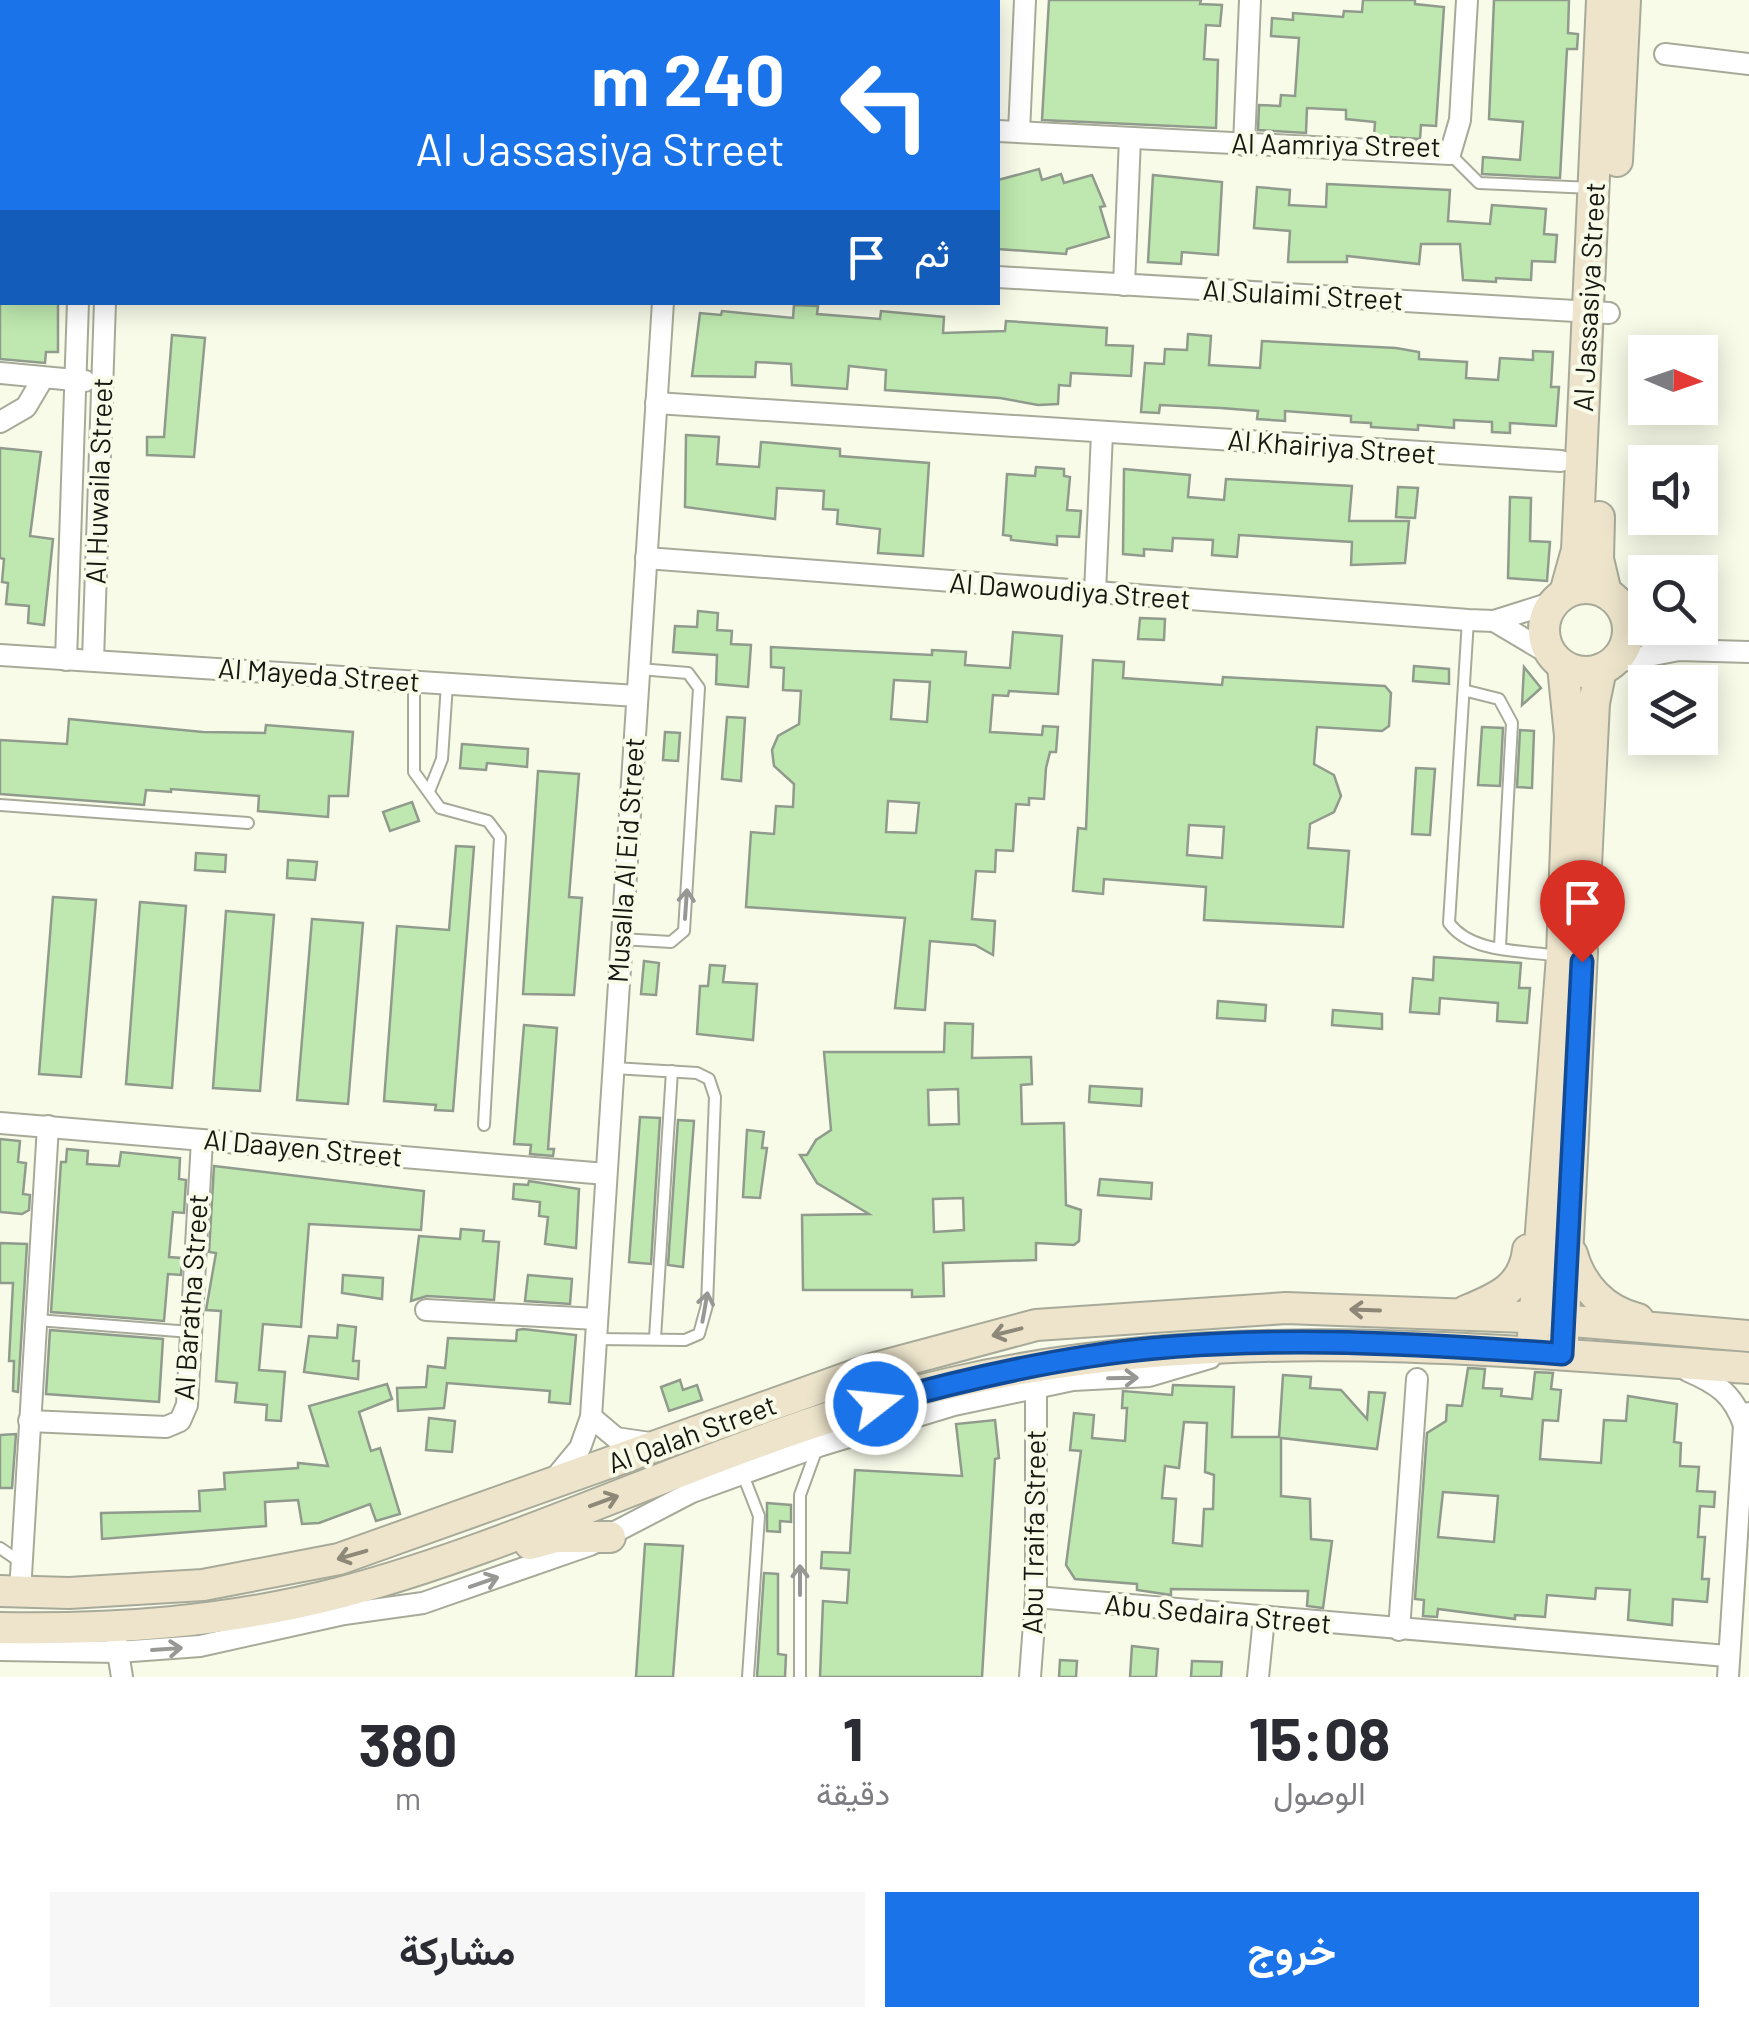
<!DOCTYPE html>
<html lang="ar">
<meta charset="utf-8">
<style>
:root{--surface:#fff;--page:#f7f7f7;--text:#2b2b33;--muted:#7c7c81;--accent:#1a73e8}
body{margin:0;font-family:Barlow,Vazirmatn,sans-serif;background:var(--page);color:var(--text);direction:rtl;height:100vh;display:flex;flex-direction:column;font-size:38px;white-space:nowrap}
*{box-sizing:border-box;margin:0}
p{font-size:32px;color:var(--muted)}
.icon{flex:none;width:55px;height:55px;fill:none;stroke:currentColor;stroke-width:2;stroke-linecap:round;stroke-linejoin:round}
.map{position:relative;height:1677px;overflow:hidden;direction:ltr}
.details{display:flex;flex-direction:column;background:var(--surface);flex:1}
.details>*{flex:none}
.hud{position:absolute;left:0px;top:0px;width:1000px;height:305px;box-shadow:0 5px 25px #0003;direction:rtl;background:#1a73e8;color:#fff;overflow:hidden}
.needle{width:65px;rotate:92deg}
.fabs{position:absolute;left:1628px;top:335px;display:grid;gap:20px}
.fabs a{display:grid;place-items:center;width:90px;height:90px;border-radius:0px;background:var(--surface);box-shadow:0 5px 25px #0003;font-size:50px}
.pin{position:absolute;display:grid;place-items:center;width:85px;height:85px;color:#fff;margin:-102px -42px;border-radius:50% 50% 50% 0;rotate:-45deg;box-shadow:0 0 10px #0007}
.pin .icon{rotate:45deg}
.me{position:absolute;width:110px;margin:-55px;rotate:74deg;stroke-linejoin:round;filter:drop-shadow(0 0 8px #0008)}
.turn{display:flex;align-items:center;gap:35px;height:210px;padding:0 50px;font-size:45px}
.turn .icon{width:130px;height:130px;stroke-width:2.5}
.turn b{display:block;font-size:70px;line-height:85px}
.then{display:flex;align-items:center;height:95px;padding:0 50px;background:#0003;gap:20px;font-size:38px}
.eta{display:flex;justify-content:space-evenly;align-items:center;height:170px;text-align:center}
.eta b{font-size:60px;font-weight:700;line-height:70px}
.cta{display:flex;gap:20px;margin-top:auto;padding:20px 50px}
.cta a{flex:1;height:115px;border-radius:0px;background:var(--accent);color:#fff;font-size:40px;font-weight:700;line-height:115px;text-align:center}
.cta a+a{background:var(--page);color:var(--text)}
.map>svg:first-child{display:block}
.green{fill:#ebc9a8}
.building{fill:#bee8af;stroke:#909b8d;stroke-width:2.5;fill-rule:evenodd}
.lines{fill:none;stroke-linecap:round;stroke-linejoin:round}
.lane-casing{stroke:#a8aa99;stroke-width:14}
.street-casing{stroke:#a8aa99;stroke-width:24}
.secondary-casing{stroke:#a8aa99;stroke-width:34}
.path{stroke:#929487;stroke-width:4;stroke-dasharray:5 8;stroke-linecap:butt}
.lane{stroke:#fff;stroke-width:10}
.street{stroke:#fff;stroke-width:20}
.secondary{stroke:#ede4cb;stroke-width:30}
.oneway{stroke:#979794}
.oneway2{stroke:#8d8877}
.route-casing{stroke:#114b97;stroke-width:25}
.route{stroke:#1a73e8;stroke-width:18}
.labels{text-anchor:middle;stroke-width:8;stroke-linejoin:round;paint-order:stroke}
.street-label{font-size:28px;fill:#171811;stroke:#f9fbe9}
</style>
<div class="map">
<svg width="1749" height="1677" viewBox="0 0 1749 1677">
<rect width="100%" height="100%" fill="#f9fbe9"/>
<polygon class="green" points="820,0 998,0 998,10 998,2"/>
<g class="building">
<polygon points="1049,0 1201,0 1200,4 1222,5 1220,26 1206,25 1204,59 1218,60 1216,128 1042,120"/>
<polygon points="1363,0 1415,0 1415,4 1444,7 1436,126 1421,125 1420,139 1374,136 1375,122 1346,119 1346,110 1307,108 1306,133 1258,130 1259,105 1280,106 1281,95 1295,96 1299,38 1271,36 1272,18 1293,20 1293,13 1343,17 1344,11 1362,12"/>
<polygon points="1494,0 1569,0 1568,33 1578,34 1577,49 1567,49 1560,178 1482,174 1483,157 1520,160 1523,122 1489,119"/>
<polygon points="1039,169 1042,180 1061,174 1064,183 1092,175 1105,206 1100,207 1109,237 1067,249 1066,254 998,249 998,180"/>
<polygon points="1153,175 1222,182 1218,255 1182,252 1181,264 1148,262"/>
<polygon points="1327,184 1450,190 1448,221 1490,224 1492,205 1546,209 1544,234 1557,235 1555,262 1532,261 1531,280 1496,278 1496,282 1463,280 1460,244 1421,244 1419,264 1347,256 1347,262 1288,262 1290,231 1254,228 1257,187 1290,190 1289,205 1326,207"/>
<polygon points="0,302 58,302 58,352 46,352 45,363 0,359"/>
<polygon points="794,305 818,306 817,314 880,319 881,311 944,317 943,333 1005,331 1006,321 1107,328 1106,345 1133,346 1131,376 1071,373 1070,386 1059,385 1058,404 1038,405 1000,398 885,390 886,370 849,366 847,389 792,385 791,364 756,362 755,377 692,376 700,313 721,315 722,311 793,318"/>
<polygon points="1188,334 1211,336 1209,365 1260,368 1262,341 1396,348 1419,352 1419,359 1467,362 1466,378 1498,380 1500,358 1533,360 1533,351 1553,352 1551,387 1559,387 1556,426 1510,423 1510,433 1492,432 1492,422 1454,420 1454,428 1418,425 1418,430 1371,427 1371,423 1351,422 1351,416 1285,411 1285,421 1257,419 1258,411 1221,408 1160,405 1159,413 1141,412 1145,363 1164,364 1165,349 1187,350"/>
<polygon points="172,335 205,338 194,457 147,455 147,437 164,437"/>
<polygon points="686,435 719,437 717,464 759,467 761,442 840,449 840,456 929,463 923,556 878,553 880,529 837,524 838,510 823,509 824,491 777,488 775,519 685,507"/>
<polygon points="0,448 41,452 30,536 53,539 44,625 28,623 29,606 6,604 8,583 2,582 4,559 0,558"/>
<polygon points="1036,467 1064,469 1064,476 1070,477 1067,510 1081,511 1079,537 1057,536 1057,545 1011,540 1011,536 1003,535 1007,474 1035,476"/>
<polygon points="1124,469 1190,475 1188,497 1224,500 1226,479 1352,486 1349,521 1409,521 1405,563 1351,565 1352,542 1239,535 1237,557 1212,555 1213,540 1173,538 1172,551 1144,549 1144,556 1123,554"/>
<polygon points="1398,487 1418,488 1415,518 1396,517"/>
<polygon points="1510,497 1531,498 1530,541 1550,542 1547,581 1508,578"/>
<polygon points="698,611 718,613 717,630 732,631 731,644 751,645 748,687 716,684 717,655 673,652 675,626 697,627"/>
<polygon points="1140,618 1165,619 1164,640 1138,639"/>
<path d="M 1013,632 L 1062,636 L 1058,694 L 1009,691 L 1008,696 L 993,695 L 990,732 L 1042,735 L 1043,726 L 1058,727 L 1056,752 L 1050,752 L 1046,768 L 1044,799 L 1029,798 L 1029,805 L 1016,804 L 1013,851 L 996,850 L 995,872 L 976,871 L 972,919 L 995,921 L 993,955 L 975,945 L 930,941 L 925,1010 L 895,1008 L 905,918 L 746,907 L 751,832 L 774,834 L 776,806 L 793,807 L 794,784 L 774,766 L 772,750 L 778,736 L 799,724 L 801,691 L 783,690 L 784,668 L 771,667 L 771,647 L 932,655 L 932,650 L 966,652 L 965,665 L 1010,668 ZM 894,680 L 930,682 L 927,722 L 891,719 ZM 888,801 L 919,803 L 916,833 L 886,832 Z"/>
<path d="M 1093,660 L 1124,662 L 1123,678 L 1222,685 L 1223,677 L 1385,686 L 1391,693 L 1389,726 L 1382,731 L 1317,727 L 1314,764 L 1334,775 L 1341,796 L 1334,812 L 1310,824 L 1308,848 L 1349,851 L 1343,927 L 1204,920 L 1206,887 L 1104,879 L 1103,894 L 1073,891 L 1078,828 L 1086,829 ZM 1189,825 L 1224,827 L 1222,858 L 1187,855 Z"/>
<polygon points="1414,666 1449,669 1449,684 1413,681"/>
<polygon points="1524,667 1541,688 1522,705"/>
<polygon points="727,717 745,718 741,781 722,779"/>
<polygon points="69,719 203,732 265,733 266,725 353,732 348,796 329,796 328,817 258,811 259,796 171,789 171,792 146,790 144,805 0,794 0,740 67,744"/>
<polygon points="1482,727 1503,728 1500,786 1478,785"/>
<polygon points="1520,730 1534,731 1532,788 1517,787"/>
<polygon points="665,732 680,733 678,761 663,760"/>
<polygon points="462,744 528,749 527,767 487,763 486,770 460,768"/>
<polygon points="1416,768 1435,769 1430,835 1412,834"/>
<polygon points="538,771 579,774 569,897 582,898 574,995 523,994"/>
<polygon points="412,802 419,821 390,831 383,812"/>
<polygon points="456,846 474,847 453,1111 435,1110 436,1105 384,1101 397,926 449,930"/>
<polygon points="196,853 226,855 225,872 195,870"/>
<polygon points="288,860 317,862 315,880 287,878"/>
<polygon points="53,897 96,900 81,1077 39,1074"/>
<polygon points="140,902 186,906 172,1088 126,1084"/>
<polygon points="226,911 274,915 260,1091 213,1088"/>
<polygon points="312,919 363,923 348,1104 297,1100"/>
<polygon points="1434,957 1521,963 1519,988 1530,988 1527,1023 1497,1021 1498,1003 1440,998 1439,1014 1410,1012 1413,978 1433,980"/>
<polygon points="644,961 659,963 656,995 641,994"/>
<polygon points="710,965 725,966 723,982 757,984 753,1040 697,1034 700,986 708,986"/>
<polygon points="1218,1001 1266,1005 1265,1021 1217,1018"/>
<polygon points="1333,1010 1382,1014 1382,1029 1332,1025"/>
<path d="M 945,1023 L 973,1024 L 972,1058 L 1031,1057 L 1032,1084 L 1021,1085 L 1022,1124 L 1064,1123 L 1066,1205 L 1081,1210 L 1079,1241 L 1074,1245 L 1036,1243 L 1036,1260 L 943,1263 L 944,1296 L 912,1297 L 912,1290 L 803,1290 L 802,1215 L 869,1214 L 817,1183 L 800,1155 L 807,1155 L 816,1140 L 831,1130 L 824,1052 L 944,1052 ZM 958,1089 L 959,1124 L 929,1125 L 928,1090 ZM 963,1198 L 964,1230 L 934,1232 L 933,1199 Z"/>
<polygon points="524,1025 557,1028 548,1149 554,1149 553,1156 530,1154 531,1145 514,1144"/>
<polygon points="1090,1086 1142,1089 1141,1106 1089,1102"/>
<polygon points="640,1117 660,1118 651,1264 629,1262"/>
<polygon points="678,1120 694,1121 683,1267 668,1265"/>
<polygon points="747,1130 764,1132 762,1148 767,1148 760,1198 743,1197"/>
<polygon points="0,1139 20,1141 18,1162 26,1163 23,1194 30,1195 29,1210 22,1214 0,1212"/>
<polygon points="67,1149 88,1151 87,1164 119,1166 121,1152 180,1158 179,1179 186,1180 184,1213 173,1212 169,1257 182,1258 181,1275 168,1274 164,1321 51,1312 61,1162 66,1162"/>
<polygon points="214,1166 424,1191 421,1230 309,1224 301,1327 263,1324 259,1370 285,1372 281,1421 266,1420 267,1405 235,1402 237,1383 216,1381 221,1311 206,1310 216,1253 209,1252"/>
<polygon points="1100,1179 1152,1183 1151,1199 1098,1195"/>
<polygon points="529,1181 579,1189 576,1248 545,1244 548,1217 539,1216 540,1202 513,1199 514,1184 528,1185"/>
<polygon points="461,1229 484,1231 483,1241 499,1242 494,1300 427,1296 411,1301 419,1236 460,1239"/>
<polygon points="0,1243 27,1244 18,1392 13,1391 14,1361 9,1361 13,1283 0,1283"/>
<polygon points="343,1275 383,1278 382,1299 342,1293"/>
<polygon points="528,1275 572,1279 570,1304 525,1301"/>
<polygon points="338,1325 356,1327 353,1361 359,1361 358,1379 304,1372 309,1336 337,1338"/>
<polygon points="523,1329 576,1335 570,1404 549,1402 550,1391 447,1383 444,1408 398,1411 397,1388 426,1387 428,1366 445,1368 448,1338 516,1341 517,1330"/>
<polygon points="50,1330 163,1339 159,1402 46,1394"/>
<path d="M 1468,1368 L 1485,1369 L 1483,1388 L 1502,1389 L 1501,1396 L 1532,1399 L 1535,1372 L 1553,1373 L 1551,1389 L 1561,1390 L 1558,1421 L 1543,1420 L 1540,1459 L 1601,1463 L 1604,1420 L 1626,1421 L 1628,1396 L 1677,1404 L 1674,1442 L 1681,1443 L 1680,1466 L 1699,1467 L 1697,1491 L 1715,1492 L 1714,1507 L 1700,1506 L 1698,1537 L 1705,1537 L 1702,1579 L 1709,1579 L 1707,1602 L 1673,1599 L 1672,1625 L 1628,1620 L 1630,1590 L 1596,1588 L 1595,1599 L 1547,1595 L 1545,1617 L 1515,1615 L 1515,1619 L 1438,1609 L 1437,1617 L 1423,1616 L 1424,1600 L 1415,1599 L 1427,1433 L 1446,1421 L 1447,1405 L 1462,1406 ZM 1443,1492 L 1498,1496 L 1494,1542 L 1438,1537 Z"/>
<path d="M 1283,1375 L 1311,1377 L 1310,1388 L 1341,1390 L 1367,1419 L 1369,1392 L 1385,1393 L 1377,1449 L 1281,1438 L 1281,1496 L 1310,1499 L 1311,1539 L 1332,1541 L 1323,1608 L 1307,1606 L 1308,1591 L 1171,1589 L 1171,1595 L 1137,1590 L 1137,1584 L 1075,1579 L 1066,1565 L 1081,1451 L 1070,1450 L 1074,1413 L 1094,1415 L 1092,1438 L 1125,1441 L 1127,1408 L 1122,1408 L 1123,1391 L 1172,1395 L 1173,1385 L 1234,1387 L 1232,1437 L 1279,1437 ZM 1184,1422 L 1207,1423 L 1205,1472 L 1214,1475 L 1213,1509 L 1204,1509 L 1202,1546 L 1173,1543 L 1176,1499 L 1162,1498 L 1165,1466 L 1179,1468 Z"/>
<polygon points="680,1380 683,1390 697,1385 702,1400 669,1411 661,1387"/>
<polygon points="387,1384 392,1399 359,1412 371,1451 380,1448 400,1514 376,1521 370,1504 319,1523 302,1524 298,1500 265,1502 266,1526 102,1539 101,1513 200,1511 199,1491 225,1489 224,1473 298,1468 298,1463 328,1466 309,1406"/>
<polygon points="429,1418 455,1421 452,1452 426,1450"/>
<polygon points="995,1420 999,1458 995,1459 982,1677 820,1677 823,1601 847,1603 849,1570 821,1568 822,1552 850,1553 855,1470 962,1476 956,1424"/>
<polygon points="16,1434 12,1488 0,1488 0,1435"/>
<polygon points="767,1503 791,1505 791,1522 780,1521 780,1532 767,1531"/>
<polygon points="645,1544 683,1546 673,1677 636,1677"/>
<polygon points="764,1573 778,1574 778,1654 786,1655 785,1677 757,1677"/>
<polygon points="1132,1646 1158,1649 1156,1677 1130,1677"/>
<polygon points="1060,1660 1077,1661 1076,1677 1059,1677"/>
<polygon points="1192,1661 1222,1662 1221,1677 1191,1677"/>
</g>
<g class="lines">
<g class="lane-casing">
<g id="lane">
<polyline points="1450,154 1479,183 1592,188"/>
<path d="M 1468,620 L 1449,923 C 1472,954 1522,950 1559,956"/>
<polyline points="414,681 414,772 440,808 488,821 500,837 484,1125"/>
<polyline points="1467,691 1499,699 1512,723 1500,946"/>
<polyline points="430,789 442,759 447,684"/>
<polyline points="0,805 248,823"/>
<polyline points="621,939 671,942 684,931 699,688 688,673 639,669"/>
<polyline points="37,1320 191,1332"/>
<polyline points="655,1338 672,1071"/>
<polyline points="596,1339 685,1340 699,1334 707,1305 715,1097 709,1079 697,1073 614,1068"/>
<polyline points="743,1475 759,1516 748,1677"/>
<polyline points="0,1548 19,1561"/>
<polyline points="800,1677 800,1495 816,1451"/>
</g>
</g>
<g class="street-casing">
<g id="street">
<polyline points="88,2 88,0"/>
<polyline points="115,2 115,0"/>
<polyline points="361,2 361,0"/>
<polyline points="572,2 572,0"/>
<polyline points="800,2 800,0"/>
<polyline points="1665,54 1749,64"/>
<polyline points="998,131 1450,154 1460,120 1467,0"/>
<polyline points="1019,132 1025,0"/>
<polyline points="1244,145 1250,0"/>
<polyline points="998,277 1609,313"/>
<polyline points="1124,285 1130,138"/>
<polyline points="0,373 85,381"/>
<polyline points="656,403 1561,461"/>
<polyline points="0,422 26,407 42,380"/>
<polyline points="646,558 1468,620 1494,621 1554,602"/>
<polyline points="1095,593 1102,433"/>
<polyline points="1494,621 1553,656"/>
<polyline points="1628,623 1650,640 1672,648"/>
<polyline points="0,655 637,696"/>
<polyline points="66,660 78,302"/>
<polyline points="93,660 105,302"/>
<polyline points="1612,663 1679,650 1749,652"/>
<polyline points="0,1123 606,1174"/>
<polyline points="426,1310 597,1319"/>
<path d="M 1688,1371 C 1718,1384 1733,1394 1744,1425"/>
<polyline points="591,1417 616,1438 650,1443"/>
<polyline points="29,1421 166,1427 180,1421 187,1405 202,1140"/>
<polyline points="556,1477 580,1448 591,1417 663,302"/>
<polyline points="20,1592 48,1126"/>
<polyline points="1036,1597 1727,1656"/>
<polyline points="1399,1630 1417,1379"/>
<polyline points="116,1640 122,1677"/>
<polyline points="0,1650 118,1652 200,1646 344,1614 423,1603 590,1545 692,1492 819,1446 954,1405 1073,1380 1149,1376 1210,1358"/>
<polyline points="1030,1677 1036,1597 1036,1387"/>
<polyline points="1258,1677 1264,1618"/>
<polyline points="1728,1677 1744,1425 1749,1413"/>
</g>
</g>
<g class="secondary-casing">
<g id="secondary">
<polyline points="1617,161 1625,0"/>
<polyline points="1599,517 1598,559 1606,593"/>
<circle cx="1586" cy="630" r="42"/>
<polyline points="1565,593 1577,550 1602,0"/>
<polyline points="1586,865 1594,703 1601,669"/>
<path d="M 1572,1254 C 1581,1286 1604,1311 1638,1319"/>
<path d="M 1466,1311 C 1498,1298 1524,1287 1528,1250"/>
<polyline points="1533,1336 1562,956 1570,736 1563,666"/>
<polyline points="1563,1340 1582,951"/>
<polyline points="530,1544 556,1537 610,1537"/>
<polyline points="0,1591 69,1593 203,1585 339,1559 872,1369 1036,1325 1286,1308 1525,1317 1749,1336"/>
<path d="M 0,1628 C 115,1630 227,1622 339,1593 C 547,1538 741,1431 952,1383 C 1214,1322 1483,1349 1749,1368"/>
</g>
</g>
<g class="path">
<polyline points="844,2 844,0"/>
<polyline points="976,2 976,0"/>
</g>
<use href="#lane" class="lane"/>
<use href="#street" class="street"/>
<use href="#secondary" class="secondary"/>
</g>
<defs><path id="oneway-shaft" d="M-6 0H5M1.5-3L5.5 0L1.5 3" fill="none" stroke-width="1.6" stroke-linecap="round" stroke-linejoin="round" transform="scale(2.5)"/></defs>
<g class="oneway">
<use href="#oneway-shaft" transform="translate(686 904) rotate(-86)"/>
<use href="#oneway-shaft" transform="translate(705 1307) rotate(-80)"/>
<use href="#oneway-shaft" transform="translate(1123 1378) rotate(-1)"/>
<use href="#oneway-shaft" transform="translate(800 1580) rotate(-90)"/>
<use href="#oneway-shaft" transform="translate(484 1582) rotate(-19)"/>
<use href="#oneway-shaft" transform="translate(167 1649) rotate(-4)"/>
</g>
<g class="oneway2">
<use href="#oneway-shaft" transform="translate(1365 1310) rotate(-178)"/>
<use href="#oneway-shaft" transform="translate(1007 1332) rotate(166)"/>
<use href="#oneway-shaft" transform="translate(604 1501) rotate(-20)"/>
<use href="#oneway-shaft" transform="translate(352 1555) rotate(164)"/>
</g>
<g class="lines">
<g class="route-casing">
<path id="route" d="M 876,1404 C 947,1384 1019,1367 1091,1356 C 1240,1333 1412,1343 1562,1354 L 1582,962"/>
</g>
<use href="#route" class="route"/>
</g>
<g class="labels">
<g class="street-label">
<text transform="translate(1336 145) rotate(1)" y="10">Al Aamriya Street</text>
<text transform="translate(1303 295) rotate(3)" y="10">Al Sulaimi Street</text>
<text transform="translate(1589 297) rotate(-87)" y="10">Al Jassasiya Street</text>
<text transform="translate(1332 447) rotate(4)" y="10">Al Khairiya Street</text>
<text transform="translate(99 481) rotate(-88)" y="10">Al Huwaila Street</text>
<text transform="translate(1070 591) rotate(4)" y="10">Al Dawoudiya Street</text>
<text transform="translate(319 675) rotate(4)" y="10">Al Mayeda Street</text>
<text transform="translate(626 860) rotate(-86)" y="10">Musalla Al Eid Street</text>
<text transform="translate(303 1148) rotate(5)" y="10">Al Daayen Street</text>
<text transform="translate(191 1297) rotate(-86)" y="10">Al Baratha Street</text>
<text transform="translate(692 1434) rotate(-20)" y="10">Al Qalah Street</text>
<text transform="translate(1034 1532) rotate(-89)" y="10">Abu Traifa Street</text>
<text transform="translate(1218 1614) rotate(5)" y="10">Abu Sedaira Street</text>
</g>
</g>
</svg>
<div class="fabs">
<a><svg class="needle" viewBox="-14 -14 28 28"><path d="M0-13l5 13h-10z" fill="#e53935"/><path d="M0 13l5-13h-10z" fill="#7c7c81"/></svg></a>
<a><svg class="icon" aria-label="sound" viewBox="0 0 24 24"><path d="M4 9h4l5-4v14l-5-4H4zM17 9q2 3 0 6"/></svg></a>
<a><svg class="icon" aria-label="search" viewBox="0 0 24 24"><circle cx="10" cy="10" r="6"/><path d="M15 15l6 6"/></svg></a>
<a><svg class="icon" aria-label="layers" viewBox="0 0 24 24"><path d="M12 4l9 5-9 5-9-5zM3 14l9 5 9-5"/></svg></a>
</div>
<div class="pin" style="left:1582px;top:962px;background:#d93025"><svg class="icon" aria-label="arrive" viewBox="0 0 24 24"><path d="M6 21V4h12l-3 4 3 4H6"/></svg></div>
<svg class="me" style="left:876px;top:1404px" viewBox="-20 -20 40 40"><circle r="17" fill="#1a73e8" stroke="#fff" stroke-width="3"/><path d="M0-11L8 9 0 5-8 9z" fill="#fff"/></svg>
<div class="hud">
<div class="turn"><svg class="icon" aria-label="left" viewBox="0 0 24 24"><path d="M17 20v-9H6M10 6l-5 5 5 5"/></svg><div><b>240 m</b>Al Jassasiya Street</div></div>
<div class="then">ثم<svg class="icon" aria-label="arrive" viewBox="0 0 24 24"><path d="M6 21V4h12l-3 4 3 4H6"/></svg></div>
</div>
</div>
<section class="details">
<div class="eta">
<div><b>15:08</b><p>الوصول</p></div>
<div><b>1</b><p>دقيقة</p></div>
<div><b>380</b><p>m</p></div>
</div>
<div class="cta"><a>خروج</a><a>مشاركة</a></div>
</section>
